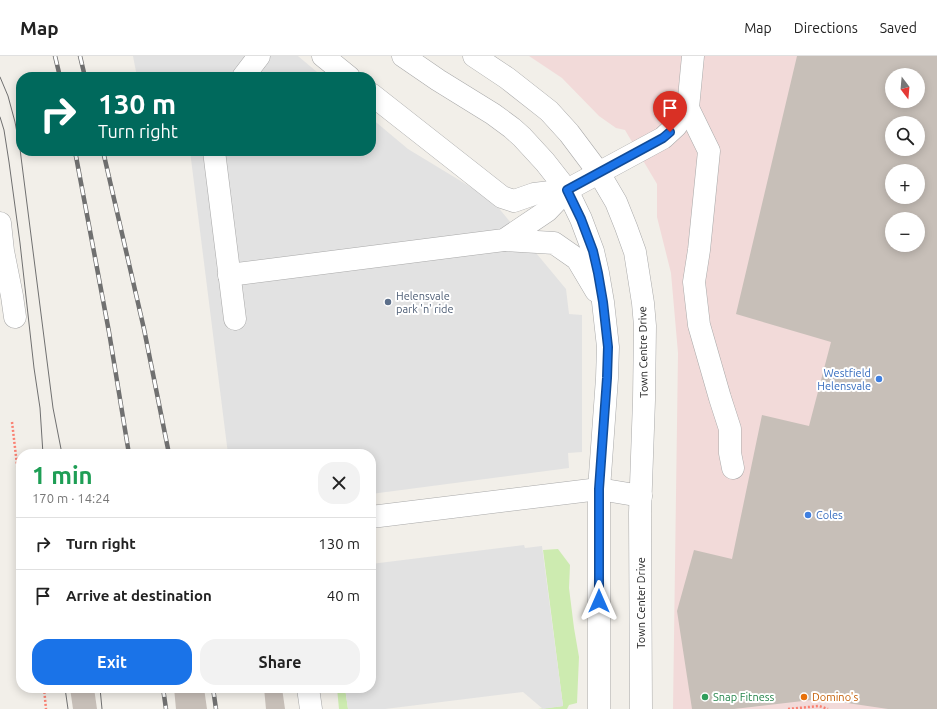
<!DOCTYPE html>
<meta charset="utf-8">
<style>
:root{--surface:#fff;--page:#f2f2f2;--text:#222;--muted:#767676;--line:#e0e0e0;--accent:#1a73e8}
body{margin:0;font-family:Ubuntu,sans-serif;background:var(--page);color:var(--text);height:100vh;display:flex;flex-direction:column;font-size:15px;white-space:nowrap}
*{box-sizing:border-box;margin:0}
p{font-size:13px;color:var(--muted)}
.icon{flex:none;width:22px;height:22px;fill:none;stroke:currentColor;stroke-width:2;stroke-linecap:round;stroke-linejoin:round}
.map{position:relative;flex:1;overflow:hidden}
.sheet{position:absolute;left:16px;top:393px;width:360px;height:244px;display:flex;flex-direction:column;background:var(--surface);border-radius:16px;box-shadow:0 2px 10px #0003}
.sheet>*{flex:none}
.hud{position:absolute;left:16px;top:16px;width:360px;height:84px;border-radius:16px;box-shadow:0 2px 10px #0003;background:#00695c;color:#fff;overflow:hidden}
.needle{width:26px;rotate:164deg}
.controls{position:absolute;left:885px;top:12px;display:grid;gap:8px}
.controls a{display:grid;place-items:center;width:40px;height:40px;border-radius:50%;background:var(--surface);box-shadow:0 2px 10px #0003;font-size:20px}
.pin{position:absolute;display:grid;place-items:center;width:34px;height:34px;color:#fff;margin:-41px -17px;border-radius:50% 50% 50% 0;rotate:-45deg;box-shadow:0 0 4px #0007}
.pin .icon{rotate:45deg}
.me{position:absolute;width:44px;margin:-22px;rotate:0deg;stroke-linejoin:round;filter:drop-shadow(0 0 3px #0008)}
.turn{display:flex;align-items:center;gap:14px;height:84px;padding:0 16px;font-size:18px}
.turn .icon{width:52px;height:52px;stroke-width:2.5}
.turn b{display:block;font-size:28px;line-height:34px}
.round{display:grid;place-items:center;flex:none;width:42px;height:42px;border-radius:16px;background:var(--page)}
.headline{display:flex;align-items:center;justify-content:space-between;height:68px;padding:0 16px}
h1{font-size:24px;font-weight:600;line-height:30px;color:#1e9e55}
.primary-button{display:flex;gap:8px;margin-top:auto;padding:8px 16px}
.primary-button a{flex:1;height:46px;border-radius:16px;background:var(--accent);color:#fff;font-size:16px;font-weight:600;line-height:46px;text-align:center}
.primary-button a+a{background:var(--page);color:var(--text)}
ul{padding:0;list-style:none}
li{display:flex;align-items:center;gap:12px;height:52px;padding:0 16px;border-top:1px solid var(--line)}
li div{flex:1}
li b{display:block;font-size:15px}
li em{font-style:normal}
header{display:flex;align-items:center;gap:24px;box-sizing:border-box;height:56px;padding:0 20px;background:var(--surface);border-bottom:1px solid var(--line)}
header strong{font-size:19px}
nav{display:flex;gap:22px;margin-inline-start:auto;font-size:14px}
.map>svg:first-child{display:block}
.commercial{fill:#f2dad9;fill-rule:evenodd}
.grass{fill:#cdebb0}
.parking{fill:#e2e2e2}
.building{fill:#c7bfb8;fill-rule:evenodd}
.lines{fill:none;stroke-linecap:round;stroke-linejoin:round}
.minor-casing{stroke:#a9a9a9;stroke-width:23}
.path{stroke:#fa8072;stroke-width:2.5;stroke-dasharray:2 2;stroke-linecap:butt}
.minor{stroke:#fff;stroke-width:22}
.tram{stroke:#707070;stroke-width:1}
.rail-casing{stroke:#707070;stroke-width:4.5}
.rail{stroke:#fff;stroke-width:3;stroke-dasharray:9;stroke-linecap:butt}
.route-casing{stroke:#114b97;stroke-width:10}
.route{stroke:#1a73e8;stroke-width:7}
.service-dot{fill:#5c6f8a;stroke:#fff;stroke-width:1.5}
.shop-dot{fill:#3f7fe0;stroke:#fff;stroke-width:1.5}
.leisure-dot{fill:#2e9e5b;stroke:#fff;stroke-width:1.5}
.food-dot{fill:#e8710a;stroke:#fff;stroke-width:1.5}
.labels{text-anchor:middle;stroke-width:4;stroke-linejoin:round;paint-order:stroke}
.service-label{font-size:11px;fill:#4e5e75;stroke:#fff;text-anchor:start}
.street-label{font-size:11px;fill:#222;stroke:#fff}
.shop-label{font-size:11px;fill:#366cbe;stroke:#fff;text-anchor:end}
.leisure-label{font-size:11px;fill:#27864d;stroke:#fff;text-anchor:start}
.food-label{font-size:11px;fill:#c56008;stroke:#fff;text-anchor:start}
</style>
<header>
<strong>Map</strong>
<nav><a>Map</a><a>Directions</a><a>Saved</a></nav>
</header>
<div class="map">
<svg width="937" height="653" viewBox="0 0 937 653">
<rect width="100%" height="100%" fill="#f2efe9"/>
<path class="commercial" d="M 529,0 L 937,0 L 937,653 L 673,653 L 678,297 L 671,217 L 657,161 L 657,128 L 625,74 L 616,72 L 599,60 L 562,22 ZM 892,19 L 918,19 L 918,45 L 892,45 ZM 892,67 L 918,67 L 918,93 L 892,93 ZM 892,115 L 918,115 L 918,141 L 892,141 ZM 892,163 L 918,163 L 918,189 L 892,189 Z"/>
<g class="grass">
<polygon points="558,493 570,509 569,532 574,572 579,601 577,647 569,649 567,653 538,653 563,650 543,494"/>
<polygon points="337,632 345,632 348,653 339,653"/>
</g>
<g class="parking">
<polygon points="133,0 298,0 323,21 137,21"/>
<polygon points="371,62 408,93 492,144 566,233 569,258 582,259 582,396 568,397 569,412 371,438 371,398 228,398 190,95 371,95"/>
<polygon points="524,489 525,492 542,490 563,650 543,653 523,636 385,653 348,653 345,632 371,632 371,508"/>
</g>
<g class="building">
<path d="M 797,0 L 937,0 L 937,653 L 888,653 L 820,643 L 734,653 L 692,653 L 677,555 L 694,494 L 732,503 L 762,359 L 809,370 L 831,286 L 736,258 ZM 892,19 L 918,19 L 918,45 L 892,45 ZM 892,67 L 918,67 L 918,93 L 892,93 ZM 892,115 L 918,115 L 918,141 L 892,141 ZM 892,163 L 918,163 L 918,189 L 892,189 Z"/>
<polygon points="70,632 94,632 97,653 73,653"/>
<polygon points="174,632 204,632 207,653 176,653"/>
<polygon points="264,632 282,632 285,653 266,653"/>
</g>
<g class="lines">
<g class="minor-casing">
<g id="minor">
<polyline points="323,0 349,21"/>
<polyline points="403,0 438,24 493,58 512,72 522,81 545,106 567,134 581,163 593,195 598,217 603,246 608,291 607,322 599,433 599,653"/>
<polyline points="474,0 507,22 549,55 569,77 599,117 616,146 626,171 635,196 643,247 645,270 644,344 640,457 641,653"/>
<polyline points="243,21 259,0"/>
<polyline points="371,38 502,141 514,145 534,138 567,134"/>
<polyline points="688,52 709,95 699,194 694,226 699,269 720,342 730,373 730,397 733,412"/>
<polyline points="214,95 235,263"/>
<polyline points="0,167 3,195 12,240 15,261"/>
<polyline points="504,184 554,187 577,203 596,235"/>
<polyline points="229,219 504,184 547,155 567,134 663,82 676,70 688,52 693,0"/>
<polyline points="371,461 599,433 641,440"/>
<polyline points="308,632 311,653"/>
</g>
</g>
<g class="path">
<polyline points="12,366 21,443"/>
<polyline points="44,632 46,653"/>
<polyline points="788,653 819,650 828,653"/>
</g>
<use href="#minor" class="minor"/>
<g class="tram">
<polyline points="0,21 8,40 15,66 20,93 53,352 62,398"/>
<polyline points="0,61 4,74 9,106 20,187 34,312 40,352 43,398"/>
<polyline points="65,632 68,653"/>
<polyline points="100,632 102,653"/>
</g>
<g class="rail-casing">
<g id="rail">
<polyline points="55,0 60,21"/>
<polyline points="80,0 85,21"/>
<polyline points="75,95 109,276 129,398"/>
<polyline points="103,95 144,273 169,398"/>
<polyline points="163,632 166,653"/>
<polyline points="213,632 216,653"/>
</g>
</g>
<use href="#rail" class="rail"/>
</g>
<g class="lines">
<g class="route-casing">
<polyline id="route" points="599,545 599,433 607,322 608,291 603,246 598,217 593,195 581,163 567,134 663,82 670,76"/>
</g>
<use href="#route" class="route"/>
</g>
<circle class="service-dot" cx="388" cy="246" r="4"/>
<g class="shop-dot">
<circle cx="879" cy="323" r="4"/>
<circle cx="808" cy="459" r="4"/>
</g>
<circle class="leisure-dot" cx="705" cy="641" r="4"/>
<circle class="food-dot" cx="804" cy="641" r="4"/>
<g class="labels">
<g class="service-label">
<text x="396" y="244">Helensvale<tspan x="396" dy="13">park 'n' ride</tspan></text>
</g>
<g class="street-label">
<text transform="translate(643 296) rotate(-91)" y="4">Town Centre Drive</text>
<text transform="translate(641 547) rotate(-90)" y="4">Town Center Drive</text>
</g>
<g class="shop-label">
<text x="871" y="321">Westfield<tspan x="871" dy="13">Helensvale</tspan></text>
<text x="816" y="463" text-anchor="start">Coles</text>
</g>
<g class="leisure-label">
<text x="713" y="645">Snap Fitness</text>
</g>
<g class="food-label">
<text x="812" y="645">Domino's</text>
</g>
</g>
</svg>
<div class="controls">
<a><svg class="needle" viewBox="-14 -14 28 28"><path d="M0-13l5 13h-10z" fill="#e53935"/><path d="M0 13l5-13h-10z" fill="#767676"/></svg></a>
<a><svg class="icon" aria-label="search" viewBox="0 0 24 24"><circle cx="10" cy="10" r="6"/><path d="M15 15l6 6"/></svg></a>
<a>+</a>
<a>−</a>
</div>
<div class="pin" style="left:670px;top:76px;background:#d93025"><svg class="icon" aria-label="arrive" viewBox="0 0 24 24"><path d="M6 21V4h12l-3 4 3 4H6"/></svg></div>
<svg class="me" style="left:599px;top:545px" viewBox="-20 -20 40 40"><path d="M0-17L14 15 0 8-14 15z" fill="#1a73e8" stroke="#fff" stroke-width="4"/></svg>
<div class="hud">
<div class="turn"><svg class="icon" aria-label="right" viewBox="0 0 24 24"><path d="M7 20v-9h11M14 6l5 5-5 5"/></svg><div><b>130 m</b>Turn right</div></div>
</div>
<section class="sheet">
<div class="headline"><div><h1>1 min</h1><p>170 m · 14:24</p></div><a class="round"><svg class="icon" aria-label="close" viewBox="0 0 24 24"><path d="M6 6l12 12M18 6L6 18"/></svg></a></div>
<ul>
<li><svg class="icon" aria-label="right" viewBox="0 0 24 24"><path d="M7 20v-9h11M14 6l5 5-5 5"/></svg><div><b>Turn right</b></div><em>130 m</em></li>
<li><svg class="icon" aria-label="arrive" viewBox="0 0 24 24"><path d="M6 21V4h12l-3 4 3 4H6"/></svg><div><b>Arrive at destination</b></div><em>40 m</em></li>
</ul>
<div class="primary-button"><a>Exit</a><a>Share</a></div>
</section>
</div>
